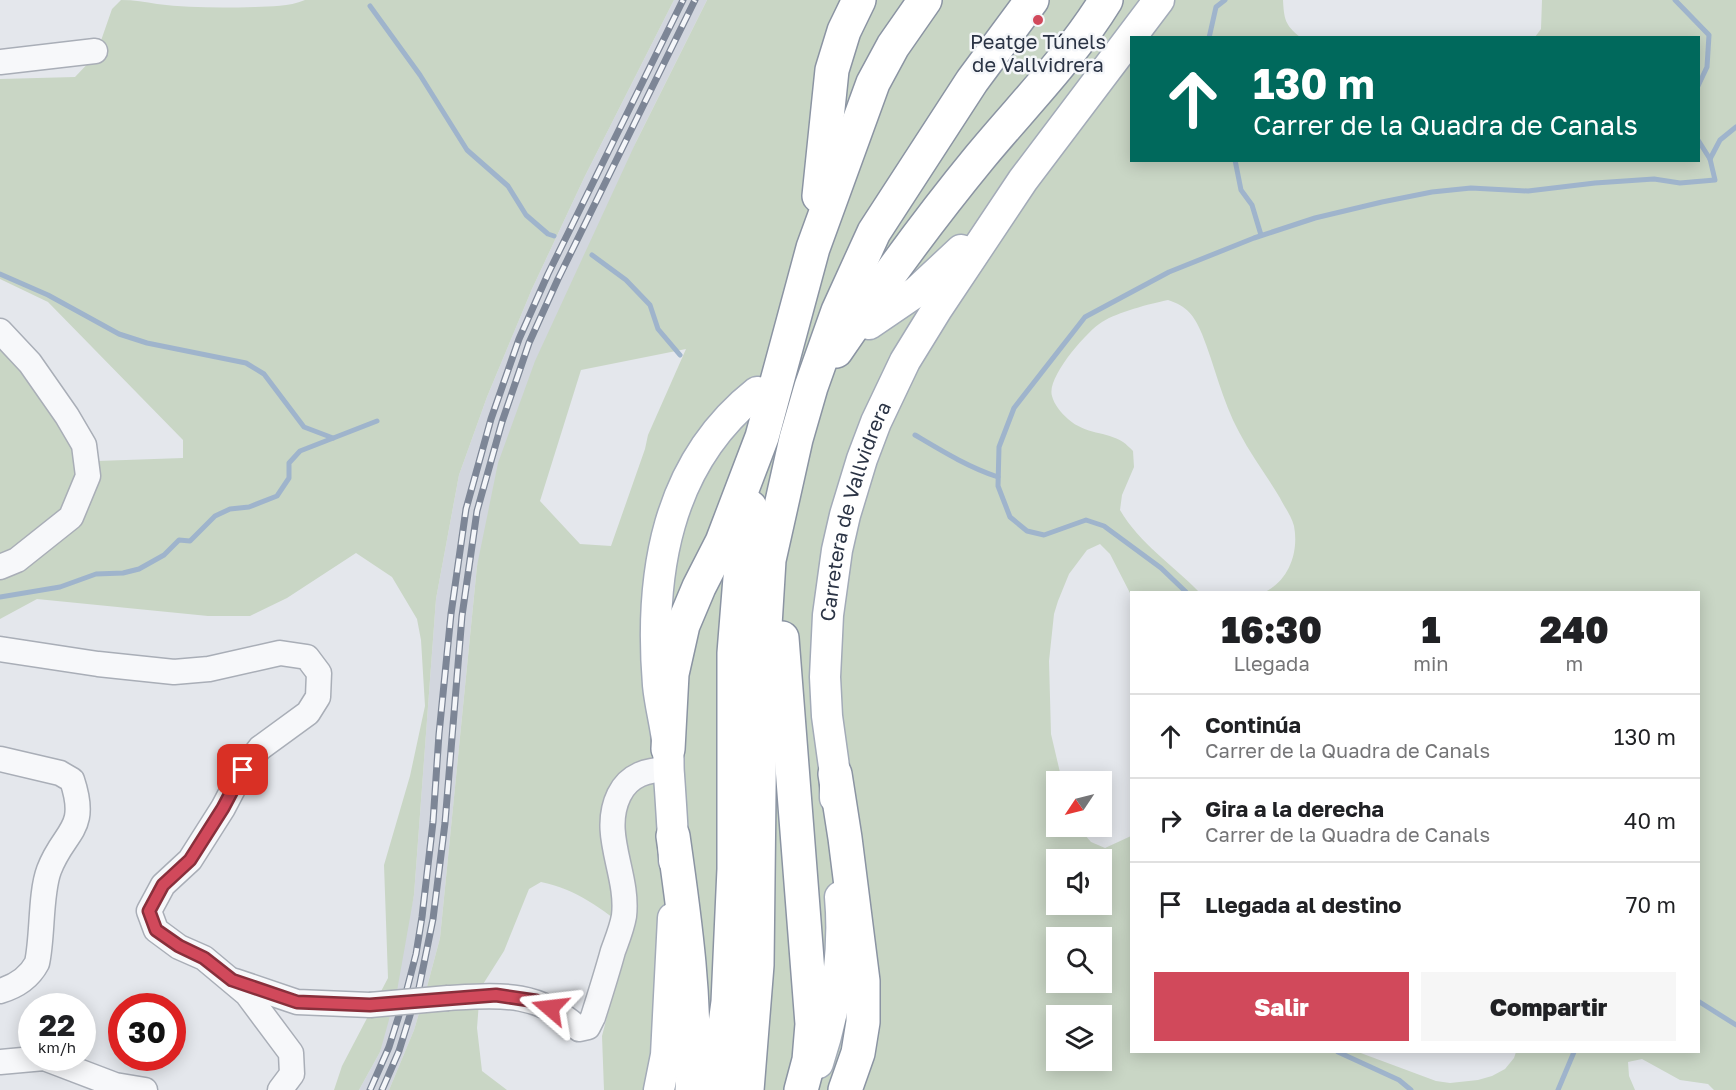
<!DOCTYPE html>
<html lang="es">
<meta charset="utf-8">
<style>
:root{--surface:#fff;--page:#f6f6f6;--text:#202124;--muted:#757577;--line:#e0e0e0;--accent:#d1495b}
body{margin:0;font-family:"Golos Text",sans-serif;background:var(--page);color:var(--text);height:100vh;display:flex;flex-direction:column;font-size:22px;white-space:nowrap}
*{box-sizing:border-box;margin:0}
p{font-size:20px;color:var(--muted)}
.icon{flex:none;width:33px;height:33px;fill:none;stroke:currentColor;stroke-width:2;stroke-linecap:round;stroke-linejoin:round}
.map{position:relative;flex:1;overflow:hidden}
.panel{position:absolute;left:1130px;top:591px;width:570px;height:462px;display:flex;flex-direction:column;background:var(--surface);border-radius:0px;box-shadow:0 3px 15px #0003}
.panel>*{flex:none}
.top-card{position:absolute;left:1130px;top:36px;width:570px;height:126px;border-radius:0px;box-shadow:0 3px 15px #0003;background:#00695c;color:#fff;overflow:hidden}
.needle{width:39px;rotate:235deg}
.fabs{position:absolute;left:1046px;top:771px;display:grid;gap:12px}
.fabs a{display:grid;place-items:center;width:66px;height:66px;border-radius:0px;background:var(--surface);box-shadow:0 3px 15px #0003;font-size:30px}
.speed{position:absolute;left:18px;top:993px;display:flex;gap:12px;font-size:30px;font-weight:700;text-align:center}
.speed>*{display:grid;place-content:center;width:78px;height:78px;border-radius:50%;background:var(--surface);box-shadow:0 3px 15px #0003;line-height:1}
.speed small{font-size:15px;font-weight:400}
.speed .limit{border:9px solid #d22;background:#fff;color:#111}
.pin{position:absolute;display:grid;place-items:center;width:51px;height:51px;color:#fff;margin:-26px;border-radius:12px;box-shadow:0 3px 9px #0006}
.me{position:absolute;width:66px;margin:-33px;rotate:287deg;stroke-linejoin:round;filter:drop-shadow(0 0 4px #0008)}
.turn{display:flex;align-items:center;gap:21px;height:126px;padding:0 24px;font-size:27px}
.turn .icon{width:78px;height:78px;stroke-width:2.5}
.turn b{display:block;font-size:42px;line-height:51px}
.eta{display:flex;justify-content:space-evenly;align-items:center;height:102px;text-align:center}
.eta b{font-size:36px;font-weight:800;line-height:42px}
.button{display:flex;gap:12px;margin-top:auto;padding:12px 24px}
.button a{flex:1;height:69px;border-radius:0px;background:var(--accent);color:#fff;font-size:24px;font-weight:800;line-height:69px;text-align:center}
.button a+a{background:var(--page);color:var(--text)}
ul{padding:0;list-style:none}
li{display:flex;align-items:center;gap:18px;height:84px;padding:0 24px;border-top:2px solid var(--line)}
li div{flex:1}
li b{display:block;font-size:22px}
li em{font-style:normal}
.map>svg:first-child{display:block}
.built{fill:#d2d6de}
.green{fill:#c9d6c5;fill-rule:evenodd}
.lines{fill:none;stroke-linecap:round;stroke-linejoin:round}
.stream{stroke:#9fb4cc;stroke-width:5}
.minor-casing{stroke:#a9aeb7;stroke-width:27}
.major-casing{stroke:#a3abb8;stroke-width:33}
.highway-casing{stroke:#8b94a3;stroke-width:36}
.minor{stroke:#f7f8fa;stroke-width:24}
.major{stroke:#fff;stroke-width:30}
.highway{stroke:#fff;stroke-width:33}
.rail-casing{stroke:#7d8696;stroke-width:7}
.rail{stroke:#f4f6f9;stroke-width:4.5;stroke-dasharray:14;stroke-linecap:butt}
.minor-bridge-casing{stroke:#a9aeb7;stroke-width:27;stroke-linecap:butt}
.minor-bridge{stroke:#f7f8fa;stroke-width:24}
.route-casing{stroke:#882f3b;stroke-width:15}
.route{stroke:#d1495b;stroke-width:10}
.poi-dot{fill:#d1495b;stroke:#f4f6f9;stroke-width:2}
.labels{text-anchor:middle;stroke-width:5;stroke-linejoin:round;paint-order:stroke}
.poi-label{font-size:20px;fill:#2b3445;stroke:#f4f6f9}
.street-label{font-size:20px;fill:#2b3445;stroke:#f4f6f9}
</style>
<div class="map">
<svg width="1736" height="1090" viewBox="0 0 1736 1090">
<rect width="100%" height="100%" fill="#e4e7ec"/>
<polygon class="built" points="674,0 707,0 636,142 477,566 440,938 428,983 414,1030 389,1090 359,1090 380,1052 414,895 436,599 459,475 487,397 532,289 585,176"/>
<g class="green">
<path d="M 121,0 C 134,0 145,2 157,4 C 189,8 222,8 255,7 C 272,6 288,7 305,0 L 674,0 L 585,176 L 532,289 L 487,397 L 459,475 L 436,599 L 414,895 L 397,991 L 380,1052 L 359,1090 L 334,1090 L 342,1066 L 388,978 L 384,865 L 410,776 L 425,706 L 421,640 L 417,619 L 392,577 L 356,553 L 287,598 L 250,616 L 208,616 L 37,599 L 0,619 L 0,321 L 97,461 L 183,458 L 183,440 L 48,302 L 0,279 L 0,79 L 75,77 L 96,55 L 112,9 Z"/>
<path d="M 707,0 L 1283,0 C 1284,19 1285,25 1300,37 L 1131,38 L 1131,160 L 1698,160 L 1698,38 L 1535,37 L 1541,29 L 1542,0 L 1736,0 L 1736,1090 L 1714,1090 L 1708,1084 L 1680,1080 L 1642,1059 L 1628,1062 L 1629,1076 L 1635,1090 L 604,1090 L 602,1036 L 629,931 C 603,909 576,889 541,882 L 529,889 L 504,951 L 480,989 L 477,1028 L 482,1071 L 507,1090 L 389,1090 L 414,1030 L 428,983 L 440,938 L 477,566 L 498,463 L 535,361 L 636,142 ZM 1168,300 C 1187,306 1194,315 1202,334 C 1215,366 1222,401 1239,432 C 1251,455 1267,476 1280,498 C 1285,508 1291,515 1294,526 C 1299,552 1289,580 1265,592 L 1698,592 L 1698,1052 L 1516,1052 L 1514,1058 L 1505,1069 L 1492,1076 L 1478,1080 L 1450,1083 L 1436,1081 L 1358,1052 L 1131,1052 L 1131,836 L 1105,848 L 1091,842 L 1078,827 L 1056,826 L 1056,782 L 1062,781 L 1051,734 L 1049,661 L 1054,614 L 1058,601 L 1069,574 L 1087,550 L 1100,544 L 1110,554 L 1131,595 L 1131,592 L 1199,592 C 1172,564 1140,544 1120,510 L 1122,495 L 1134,467 L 1133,451 C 1130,448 1126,444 1123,442 C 1106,431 1086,435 1068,419 C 1061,413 1054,404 1052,396 C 1046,378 1087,331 1102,322 C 1118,312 1149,304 1168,300 ZM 686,349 L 648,435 L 645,449 L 611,546 L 580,544 L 540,501 L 581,370 ZM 1056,860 L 1101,860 L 1101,904 L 1056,904 ZM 1056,938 L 1101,938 L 1101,982 L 1056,982 ZM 1056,1016 L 1101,1016 L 1101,1060 L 1056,1060 Z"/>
</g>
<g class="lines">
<g class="stream">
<polyline points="1675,0 1709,35 1707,67 1698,86"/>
<polyline points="370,6 420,75 467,150 508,186 526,215 548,234 554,236"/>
<polyline points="1209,38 1216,7 1225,0"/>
<polyline points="1710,159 1720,140 1736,127"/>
<polyline points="1235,160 1241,190 1252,205 1261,235"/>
<polyline points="592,255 626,280 650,305 658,329 680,355"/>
<polyline points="0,274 48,295 119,334 147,343 246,363 264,374 304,427 333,438"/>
<path d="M 915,435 C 942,451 968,467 998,477"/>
<polyline points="1186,592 1161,568 1104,526 1086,520 1044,535 1027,531 1010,517 998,486 999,447 1014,408 1085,317 1169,272 1254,238 1315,218 1382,202 1432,192 1471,188 1528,191 1595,183 1654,179 1680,183 1715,180 1710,159 1698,140"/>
<polyline points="0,597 60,587 96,574 123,573 139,569 164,555 179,540 190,541 215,516 230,509 249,507 277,496 289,478 289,463 300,451 377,421"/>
<polyline points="1698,1001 1736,1025"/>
<polyline points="1338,1052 1399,1080 1411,1090"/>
<polyline points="1558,1090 1574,1052"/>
</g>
<g class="minor-casing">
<g id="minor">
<polyline points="0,62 95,51"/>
<polyline points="0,331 30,363 67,416 84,445 88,476 71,517 17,560 0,567"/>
<polyline points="0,649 98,664 174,672 209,669 280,653 307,657 319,673 318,697 308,713 260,748 243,770 223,808 190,860 163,885 149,911 156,930 179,947 204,958 247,994 291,1053 292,1074 280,1090"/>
<path d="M 0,759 L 60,773 L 72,780 C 89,831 64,830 49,870 C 40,894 43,936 37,963 C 29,978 17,986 0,991"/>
<polyline points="235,981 297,1002 370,1005"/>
<path d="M 448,998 C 500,995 538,991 579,1029 L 588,1027 L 593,1017 C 600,995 607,973 613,951 C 617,940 622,928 624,916 C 629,874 600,834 619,795 C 629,774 648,770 668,769"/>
<polyline points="0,1062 44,1058 115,1085 145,1090"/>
</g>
</g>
<g class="major-casing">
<g id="major">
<polyline points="869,324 916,292 961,250"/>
<path id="s1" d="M 835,798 L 835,774 L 827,716 L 825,677 L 828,615 L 837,550 L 845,515 L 862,459 L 876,422 L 905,361 L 937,309 L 1023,180 L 1159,0"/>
<path d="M 674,861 C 673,832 671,804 669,775 C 668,766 669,756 668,748 C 666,726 660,706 658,685 C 649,575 666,464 757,392"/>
<path d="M 818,1063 C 835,1011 845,952 840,897"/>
<polyline points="659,1090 666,1055 673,918"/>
</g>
</g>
<g class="highway-casing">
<g id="highway">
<polyline points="819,196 832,70 844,31 859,0"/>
<path d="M 836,351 C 881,285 929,219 980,157 C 1023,105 1071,57 1106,0"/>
<polyline points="782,638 812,1024 809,1060 801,1090"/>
<polyline points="668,749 672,674 683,625 699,587 722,542 762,437 813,248 873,83 893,46 925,0"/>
<polyline points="835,774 845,838 863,981 863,1022 858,1053 845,1090"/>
<path d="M 673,836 C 685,920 697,1005 692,1090"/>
<polyline points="716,1090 728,1002 734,869 734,653 740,578 750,507"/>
<polyline points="747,1090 757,965 760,707 769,560 796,439 811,387 838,311 874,232 972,81 1032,0"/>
</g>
</g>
<use href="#minor" class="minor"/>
<use href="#major" class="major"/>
<use href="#highway" class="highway"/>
<g class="rail-casing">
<g id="rail">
<polyline points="419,988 433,919 445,823 462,616 477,511 502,422 529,343 558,279 695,0"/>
<polyline points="407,989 416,954 422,917 433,822 439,734 451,614 466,509 491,419 519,339 548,274 683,0"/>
<polyline points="370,1090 389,1047 400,1012"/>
<polyline points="382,1090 399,1051 411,1012"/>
</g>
</g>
<use href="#rail" class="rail"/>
<g class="minor-bridge-casing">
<polyline id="minor-bridge" points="370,1005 448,998"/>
</g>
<use href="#minor-bridge" class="minor-bridge"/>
</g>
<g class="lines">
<g class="route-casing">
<polyline id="route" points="243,770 223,808 190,860 163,885 149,911 156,930 179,946 204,958 232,980 297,1002 370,1005 496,995 536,1001 550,1008"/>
</g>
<use href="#route" class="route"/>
</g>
<circle class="poi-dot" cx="1038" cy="20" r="6"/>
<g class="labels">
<g class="poi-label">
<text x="1038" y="49">Peatge Túnels<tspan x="1038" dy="23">de Vallvidrera</tspan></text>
</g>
<g class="street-label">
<text dy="7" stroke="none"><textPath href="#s1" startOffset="291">Carretera de Vallvidrera</textPath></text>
</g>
</g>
</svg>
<div class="fabs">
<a><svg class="needle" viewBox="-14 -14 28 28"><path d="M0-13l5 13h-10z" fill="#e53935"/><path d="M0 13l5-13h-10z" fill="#757577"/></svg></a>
<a><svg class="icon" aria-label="sound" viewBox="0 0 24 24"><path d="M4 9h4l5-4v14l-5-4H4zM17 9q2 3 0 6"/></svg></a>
<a><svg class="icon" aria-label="search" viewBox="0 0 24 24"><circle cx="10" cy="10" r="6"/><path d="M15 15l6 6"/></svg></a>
<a><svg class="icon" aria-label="layers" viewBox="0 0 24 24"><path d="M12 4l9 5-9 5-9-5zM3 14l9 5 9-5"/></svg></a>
</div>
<div class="speed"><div>22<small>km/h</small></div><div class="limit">30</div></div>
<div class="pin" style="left:243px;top:770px;background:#d93025"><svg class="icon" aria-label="arrive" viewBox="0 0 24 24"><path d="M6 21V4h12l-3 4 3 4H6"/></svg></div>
<svg class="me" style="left:550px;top:1008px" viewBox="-20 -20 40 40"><path d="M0-17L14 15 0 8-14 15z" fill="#d1495b" stroke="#fff" stroke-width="4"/></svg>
<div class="top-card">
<div class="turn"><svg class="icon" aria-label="ahead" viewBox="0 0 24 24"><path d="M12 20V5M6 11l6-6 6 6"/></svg><div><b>130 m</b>Carrer de la Quadra de Canals</div></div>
</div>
<section class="panel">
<div class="eta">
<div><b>16:30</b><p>Llegada</p></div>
<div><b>1</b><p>min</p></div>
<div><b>240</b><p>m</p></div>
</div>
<ul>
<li><svg class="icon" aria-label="ahead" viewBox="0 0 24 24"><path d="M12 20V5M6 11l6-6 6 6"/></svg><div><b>Continúa</b><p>Carrer de la Quadra de Canals</p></div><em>130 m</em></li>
<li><svg class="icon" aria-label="right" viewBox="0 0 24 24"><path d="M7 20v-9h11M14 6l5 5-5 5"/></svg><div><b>Gira a la derecha</b><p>Carrer de la Quadra de Canals</p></div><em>40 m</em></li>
<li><svg class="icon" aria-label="arrive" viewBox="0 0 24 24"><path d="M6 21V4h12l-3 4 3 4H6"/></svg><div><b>Llegada al destino</b></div><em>70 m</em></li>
</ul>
<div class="button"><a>Salir</a><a>Compartir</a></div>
</section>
</div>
